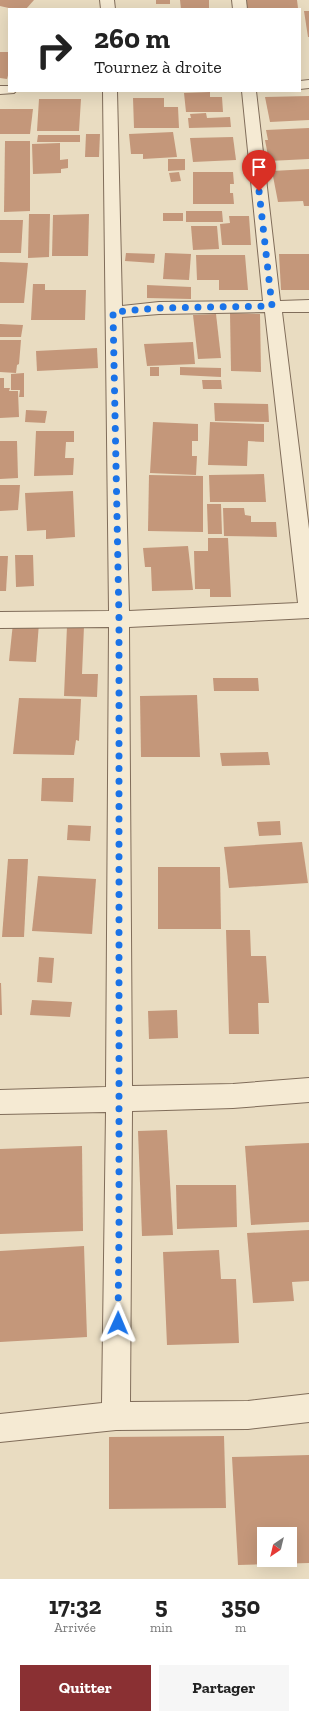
<!DOCTYPE html>
<html lang="fr">
<meta charset="utf-8">
<style>
:root{--surface:#fff;--page:#f6f6f6;--text:#222;--muted:#767676;--accent:#8a3033}
body{margin:0;font-family:"Zilla Slab",serif;background:var(--page);color:var(--text);height:100vh;display:flex;flex-direction:column;font-size:15px;white-space:nowrap}
*{box-sizing:border-box;margin:0}
p{font-size:13px;color:var(--muted)}
.icon{flex:none;width:22px;height:22px;fill:none;stroke:currentColor;stroke-width:2;stroke-linecap:round;stroke-linejoin:round}
.map{position:relative;height:1579px;overflow:hidden}
.panel{display:flex;flex-direction:column;background:var(--surface);flex:1}
.panel>*{flex:none}
.top-card{position:absolute;left:8px;top:8px;width:293px;height:84px;border-radius:0px;box-shadow:0 4px 16px #0002;background:#fff;color:var(--text);overflow:hidden}
.needle{width:26px;rotate:215deg}
.tools{position:absolute;left:257px;top:1527px;display:grid;gap:8px}
.tools a{display:grid;place-items:center;width:40px;height:40px;border-radius:0px;background:var(--surface);box-shadow:0 4px 16px #0002;font-size:20px}
.pin{position:absolute;display:grid;place-items:center;width:34px;height:34px;color:#fff;margin:-41px -17px;border-radius:50% 50% 50% 0;rotate:-45deg;box-shadow:0 0 4px #0007}
.pin .icon{rotate:45deg}
.me{position:absolute;width:44px;margin:-22px;rotate:1deg;stroke-linejoin:round;filter:drop-shadow(0 0 3px #0008)}
.turn{display:flex;align-items:center;gap:14px;height:84px;padding:0 20px;font-size:18px}
.turn .icon{width:52px;height:52px;stroke-width:2.5}
.turn b{display:block;font-size:28px;line-height:34px}
.eta{display:flex;justify-content:space-evenly;align-items:center;height:68px;text-align:center}
.eta b{font-size:24px;font-weight:700;line-height:28px}
.action{display:flex;gap:8px;margin-top:auto;padding:8px 20px}
.action a{flex:1;height:46px;border-radius:0px;background:var(--accent);color:#fff;font-size:16px;font-weight:700;line-height:46px;text-align:center}
.action a+a{background:var(--page);color:var(--text)}
.map>svg:first-child{display:block}
.building{fill:#c4977a;fill-rule:evenodd}
.lines{fill:none;stroke-linecap:round;stroke-linejoin:round}
.street-casing{stroke:#806d5a;stroke-width:2}
.street{fill:#f5ead3;fill-rule:evenodd}
.route{stroke:#1a73e8;stroke-width:7;stroke-dasharray:0 12.6}
</style>
<div class="map">
<svg width="309" height="1579" viewBox="0 0 309 1579">
<rect width="100%" height="100%" fill="#e9dcc1"/>
<g class="building">
<polygon points="0,0 34,0 26,9 13,9 0,6"/>
<rect x="156" y="0" width="14" height="4"/>
<polygon points="180,0 209,0 209,9 181,9"/>
<polygon points="246,0 297,0 298,8 246,8"/>
<polygon points="304,11 309,11 309,37 308,37"/>
<polygon points="0,52 9,52 9,72 7,79 0,78"/>
<polygon points="210,92 210,97 222,97 223,112 186,112 184,93"/>
<polygon points="309,96 309,120 270,122 265,97"/>
<polygon points="133,98 164,98 164,107 178,107 179,128 134,128"/>
<polygon points="39,99 81,99 79,131 37,131"/>
<polygon points="0,109 33,109 30,134 0,134"/>
<polygon points="206,113 207,118 230,117 231,127 189,128 188,118 191,118 190,114"/>
<polygon points="309,128 309,159 269,161 265,140 268,140 266,130"/>
<polygon points="173,132 177,157 143,159 143,154 131,154 129,134"/>
<polygon points="86,134 100,134 99,157 85,157"/>
<polygon points="38,135 80,135 80,142 37,142"/>
<polygon points="233,137 236,160 193,162 190,138"/>
<polygon points="5,141 30,141 30,211 4,212"/>
<polygon points="60,143 60,160 68,159 68,168 61,169 61,173 33,174 32,144"/>
<polygon points="168,159 185,159 185,170 168,171"/>
<polygon points="309,169 309,206 304,206 303,201 278,202 272,171"/>
<polygon points="179,172 181,181 171,182 169,173"/>
<polygon points="193,172 233,172 234,184 230,184 230,193 233,193 234,204 193,204"/>
<polygon points="186,211 222,211 223,222 186,222"/>
<rect x="163" y="213" width="20" height="8"/>
<polygon points="29,214 50,214 49,257 28,258"/>
<polygon points="89,214 88,256 52,256 53,215"/>
<polygon points="229,216 249,216 251,245 222,245 220,224 230,223"/>
<polygon points="0,220 23,220 21,253 0,253"/>
<polygon points="191,226 217,226 219,249 193,250"/>
<polygon points="126,253 155,254 154,263 125,261"/>
<polygon points="165,253 191,254 189,280 163,279"/>
<polygon points="279,254 309,254 309,290 281,290"/>
<polygon points="196,255 245,255 248,290 219,290 219,280 197,280"/>
<polygon points="0,262 28,263 24,303 0,303"/>
<polygon points="33,284 45,284 45,290 86,290 85,320 31,320"/>
<polygon points="147,285 191,287 191,299 147,298"/>
<polygon points="230,313 260,314 261,372 231,371"/>
<polygon points="216,314 221,358 198,359 193,315"/>
<polygon points="0,324 23,325 21,337 0,337"/>
<polygon points="0,340 21,340 19,364 17,365 16,373 0,372"/>
<polygon points="193,342 195,364 147,366 144,344"/>
<polygon points="97,348 98,368 37,371 36,351"/>
<rect x="150" y="367" width="9" height="9"/>
<polygon points="180,367 221,368 221,377 180,375"/>
<polygon points="24,373 24,397 19,397 20,390 11,390 11,374"/>
<polygon points="0,378 4,378 4,388 10,388 9,391 18,391 19,417 0,418"/>
<polygon points="202,380 221,380 222,389 203,389"/>
<polygon points="214,403 268,404 269,422 215,421"/>
<polygon points="26,410 47,411 45,423 25,422"/>
<polygon points="153,422 198,424 198,441 192,441 192,456 197,456 196,475 150,473"/>
<polygon points="210,422 264,424 264,442 248,441 247,466 208,465"/>
<polygon points="36,431 74,431 74,442 66,442 65,458 74,458 73,475 34,476"/>
<polygon points="0,441 17,441 18,478 0,479"/>
<polygon points="264,474 266,502 210,502 209,475"/>
<polygon points="149,475 203,476 203,532 148,531"/>
<polygon points="0,485 20,485 18,510 0,511"/>
<polygon points="73,491 75,537 46,539 46,530 27,531 25,493"/>
<polygon points="207,504 221,504 222,534 208,534"/>
<polygon points="223,508 244,508 245,515 251,516 251,522 276,522 277,537 224,536"/>
<polygon points="208,538 228,538 231,597 210,597 210,589 195,589 194,551 208,551"/>
<polygon points="188,546 193,590 152,591 151,567 145,567 143,548"/>
<polygon points="15,555 33,555 34,586 16,587"/>
<polygon points="0,556 8,556 6,591 0,591"/>
<polygon points="13,623 39,623 36,662 9,661"/>
<polygon points="67,626 84,626 82,674 98,674 97,697 64,696"/>
<polygon points="213,678 258,678 259,691 214,691"/>
<polygon points="197,695 200,757 141,757 140,696"/>
<polygon points="19,698 81,699 79,741 76,740 74,755 13,754"/>
<polygon points="268,752 270,765 222,766 220,753"/>
<polygon points="42,778 74,778 73,802 41,801"/>
<polygon points="280,821 281,835 259,836 257,822"/>
<polygon points="68,825 91,826 90,841 67,840"/>
<polygon points="302,842 308,883 229,888 224,847"/>
<polygon points="8,859 28,859 24,937 2,937"/>
<polygon points="158,867 220,867 221,929 158,929"/>
<polygon points="38,876 96,879 92,934 32,931"/>
<polygon points="226,930 250,930 251,956 266,956 269,1003 258,1003 259,1034 229,1034"/>
<polygon points="39,957 54,958 52,983 37,982"/>
<polygon points="0,983 1,983 2,1015 0,1015"/>
<polygon points="32,1000 72,1002 70,1017 30,1015"/>
<polygon points="177,1010 178,1038 149,1039 148,1011"/>
<polygon points="167,1130 173,1235 142,1236 138,1131"/>
<polygon points="309,1143 309,1222 251,1225 245,1146"/>
<polygon points="82,1146 83,1231 0,1234 0,1149"/>
<polygon points="176,1185 236,1185 237,1227 177,1229"/>
<polygon points="309,1230 309,1281 292,1282 294,1301 253,1303 247,1233"/>
<polygon points="84,1246 87,1337 0,1342 0,1251"/>
<polygon points="219,1250 221,1279 236,1279 239,1343 167,1345 163,1252"/>
<polygon points="224,1436 226,1508 109,1509 109,1437"/>
<path d="M 309,1455 L 309,1563 L 238,1565 L 232,1457 ZM 264,1534 L 290,1534 L 290,1560 L 264,1560 Z"/>
</g>
<g class="lines">
<g class="street-casing">
<g id="street">
<polygon points="100,0 114,0 115,9 101,9"/>
<polygon points="232,0 246,0 247,9 233,9"/>
<polygon points="309,80 309,88 300,89 300,81"/>
<polygon points="0,86 9,86 9,91 16,91 14,93 0,94"/>
<path d="M 103,91 L 117,91 L 122,306 L 159,302 L 263,301 L 242,91 L 256,91 L 280,301 L 309,300 L 309,312 L 282,312 L 309,529 L 309,618 L 129,627 L 132,1086 L 233,1084 L 309,1078 L 309,1102 L 233,1108 L 132,1111 L 130,1402 L 248,1401 L 309,1394 L 309,1422 L 248,1429 L 116,1430 L 0,1442 L 0,1414 L 102,1403 L 106,1112 L 0,1114 L 0,1090 L 106,1087 L 109,627 L 0,628 L 0,612 L 109,611 ZM 265,312 L 298,603 L 129,611 L 122,317 L 159,314 Z"/>
</g>
</g>
<use href="#street" class="street"/>
</g>
<g class="lines">
<polyline class="route" points="118,1323 119,1230 119,619 113,312 159,308 272,306 259,191"/>
</g>
</svg>
<div class="tools">
<a><svg class="needle" viewBox="-14 -14 28 28"><path d="M0-13l5 13h-10z" fill="#e53935"/><path d="M0 13l5-13h-10z" fill="#767676"/></svg></a>
</div>
<div class="pin" style="left:259px;top:191px;background:#d93025"><svg class="icon" aria-label="arrive" viewBox="0 0 24 24"><path d="M6 21V4h12l-3 4 3 4H6"/></svg></div>
<svg class="me" style="left:118px;top:1323px" viewBox="-20 -20 40 40"><path d="M0-17L14 15 0 8-14 15z" fill="#1a73e8" stroke="#fff" stroke-width="4"/></svg>
<div class="top-card">
<div class="turn"><svg class="icon" aria-label="right" viewBox="0 0 24 24"><path d="M7 20v-9h11M14 6l5 5-5 5"/></svg><div><b>260 m</b>Tournez à droite</div></div>
</div>
</div>
<section class="panel">
<div class="eta">
<div><b>17:32</b><p>Arrivée</p></div>
<div><b>5</b><p>min</p></div>
<div><b>350</b><p>m</p></div>
</div>
<div class="action"><a>Quitter</a><a>Partager</a></div>
</section>
